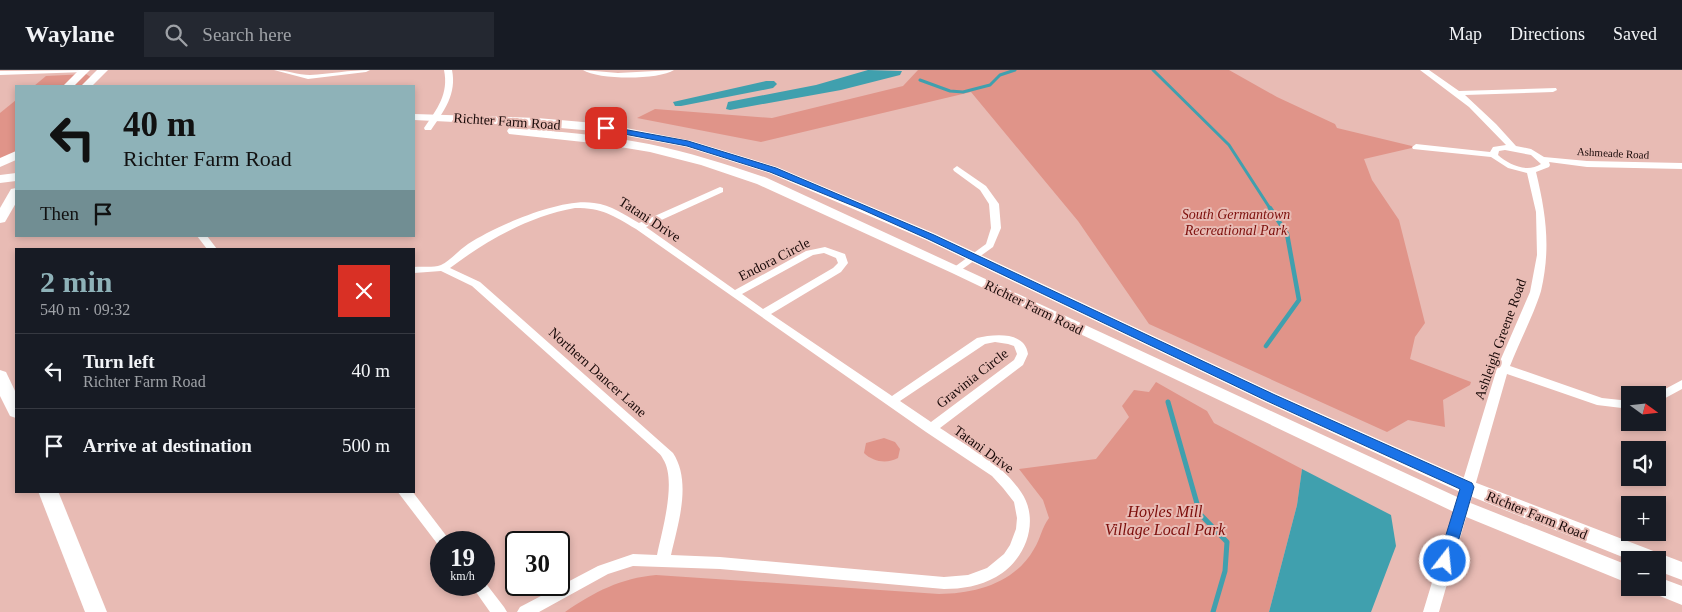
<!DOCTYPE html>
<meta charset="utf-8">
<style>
:root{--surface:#171b24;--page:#242831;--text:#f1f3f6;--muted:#9ea1a6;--line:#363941;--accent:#8eb2b8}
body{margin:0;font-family:Georgia,serif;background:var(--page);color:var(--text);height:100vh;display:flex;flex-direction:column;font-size:19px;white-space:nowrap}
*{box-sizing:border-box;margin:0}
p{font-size:16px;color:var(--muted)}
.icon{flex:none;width:28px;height:28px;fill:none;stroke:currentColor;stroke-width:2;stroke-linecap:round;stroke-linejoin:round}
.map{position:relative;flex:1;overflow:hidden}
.panel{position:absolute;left:15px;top:178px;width:400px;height:245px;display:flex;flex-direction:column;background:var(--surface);border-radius:0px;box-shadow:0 2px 8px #0003}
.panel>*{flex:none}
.guide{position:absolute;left:15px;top:15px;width:400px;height:152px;border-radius:0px;box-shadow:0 2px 8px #0003;background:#8eb2b8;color:#111;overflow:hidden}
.needle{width:32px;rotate:105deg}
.buttons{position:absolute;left:1621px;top:316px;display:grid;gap:10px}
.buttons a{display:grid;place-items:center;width:45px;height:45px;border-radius:0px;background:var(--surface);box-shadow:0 2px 8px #0003;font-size:25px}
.speed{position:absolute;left:430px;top:461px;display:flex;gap:10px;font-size:25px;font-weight:700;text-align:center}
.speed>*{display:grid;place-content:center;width:65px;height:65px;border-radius:50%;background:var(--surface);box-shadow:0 2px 8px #0003;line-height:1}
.speed small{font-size:12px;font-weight:400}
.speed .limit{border:2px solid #111;border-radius:8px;background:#fff;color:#111}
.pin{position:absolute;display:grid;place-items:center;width:42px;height:42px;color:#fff;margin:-21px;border-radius:10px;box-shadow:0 2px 8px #0006}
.me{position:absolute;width:55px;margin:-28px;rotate:16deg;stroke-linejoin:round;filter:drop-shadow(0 0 4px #0008)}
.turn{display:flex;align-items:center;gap:18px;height:105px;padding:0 25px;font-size:22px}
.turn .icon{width:65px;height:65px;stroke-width:2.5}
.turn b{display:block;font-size:35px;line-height:42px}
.then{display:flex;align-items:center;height:48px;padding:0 25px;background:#0003;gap:10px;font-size:19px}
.round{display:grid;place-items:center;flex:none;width:52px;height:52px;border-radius:0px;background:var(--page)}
.summary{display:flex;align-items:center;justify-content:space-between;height:85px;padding:0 25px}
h1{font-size:30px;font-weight:800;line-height:38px;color:var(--accent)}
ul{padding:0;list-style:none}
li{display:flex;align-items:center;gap:15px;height:75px;padding:0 25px;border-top:1px solid var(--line)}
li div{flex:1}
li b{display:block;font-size:19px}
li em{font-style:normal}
header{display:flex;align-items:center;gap:30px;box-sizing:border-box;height:70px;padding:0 25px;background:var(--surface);border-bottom:1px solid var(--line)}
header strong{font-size:24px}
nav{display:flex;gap:28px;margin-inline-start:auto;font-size:18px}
.search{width:350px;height:45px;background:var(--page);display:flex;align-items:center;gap:12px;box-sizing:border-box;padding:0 18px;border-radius:0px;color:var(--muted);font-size:19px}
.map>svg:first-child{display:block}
.green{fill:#e09489}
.water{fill:#40a0ae}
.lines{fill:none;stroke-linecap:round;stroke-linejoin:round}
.stream-far2{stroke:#40a0ae;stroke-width:3}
.stream-far1{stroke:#40a0ae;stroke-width:4.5}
.stream{stroke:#40a0ae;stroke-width:5}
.street{fill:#fff;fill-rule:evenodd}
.secondary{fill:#fff;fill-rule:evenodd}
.route{fill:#1a73e8;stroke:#114b97}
.labels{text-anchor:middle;stroke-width:4;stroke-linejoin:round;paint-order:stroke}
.far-street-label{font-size:11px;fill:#180908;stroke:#e8bbb4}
.street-label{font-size:14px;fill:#180908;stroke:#e8bbb4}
.park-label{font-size:14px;font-style:italic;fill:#7c0e0b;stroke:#e8bbb4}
.near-park-label{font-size:16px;font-style:italic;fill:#7c0e0b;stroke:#e8bbb4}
</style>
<header>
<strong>Waylane</strong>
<div class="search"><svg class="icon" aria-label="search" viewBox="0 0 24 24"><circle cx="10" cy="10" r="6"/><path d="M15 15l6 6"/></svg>Search here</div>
<nav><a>Map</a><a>Directions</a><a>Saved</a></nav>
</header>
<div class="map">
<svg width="1682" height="542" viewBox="0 0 1682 542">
<rect width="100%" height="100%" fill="#e8bbb4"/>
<g class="green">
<polygon points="918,0 1229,0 1277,27 1335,54 1337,58 1416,77 1364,89 1372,110 1399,150 1425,253 1415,267 1410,289 1471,312 1470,315 1443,330 1445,357 1408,350 1387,362 1149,254 1078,151 971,22 761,72 637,48 655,39 772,48 903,16"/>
<polygon points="86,4 92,8 83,16 34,16 46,6"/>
<polygon points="16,30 16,88 0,93 0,43"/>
<path d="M 1156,312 L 1207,341 L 1214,353 L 1302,399 L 1297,435 L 1269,542 L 565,542 C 594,522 621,508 656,505 L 939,524 C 975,524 1015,513 1034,479 C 1041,468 1041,459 1049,448 L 1043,430 L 1019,399 L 1096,389 L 1129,347 L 1122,336 L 1134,320 L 1149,322 Z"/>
<path d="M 884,368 L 895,372 L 900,379 L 898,388 C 887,394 873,392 864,383 L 866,373 Z"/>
</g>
<g class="water">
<polygon points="868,0 902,1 900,5 841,20 730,40 726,39 728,32 816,15"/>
<polygon points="766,11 774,11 777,14 773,18 681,36 675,36 673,32"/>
<polygon points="1302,399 1391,445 1396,476 1371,542 1269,542 1297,435"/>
</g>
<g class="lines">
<g class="stream-far2">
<polyline points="1153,0 1229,75 1271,140"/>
<polyline points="920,10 950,21 963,22 990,15 1000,5 1015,0"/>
</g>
<polyline class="stream-far1" points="1266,276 1299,230 1287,164 1270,138"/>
<polyline class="stream" points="1168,332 1200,444 1227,472 1225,501 1213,542"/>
<g class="street">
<polygon points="89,0 85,2 0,5 0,1"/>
<path d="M 274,0 C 286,0 298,5 310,5 C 330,4 349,0 370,0 L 366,2 L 308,9 Z"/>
<path d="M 444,0 L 452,0 C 457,24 444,41 431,60 L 425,60 L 424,58 C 437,39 449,24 444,0 Z"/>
<path d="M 583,0 L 618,3 L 674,0 C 659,10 598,10 583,0 Z"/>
<path d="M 1420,0 L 1429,0 L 1459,21 L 1556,18 L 1557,20 L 1553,22 L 1465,25 L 1496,54 L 1516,76 L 1531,79 L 1544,87 L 1587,91 L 1682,93 L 1682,99 L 1587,97 L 1549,92 L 1550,95 L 1549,97 L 1536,102 C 1546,144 1551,178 1541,221 C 1534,244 1519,273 1510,296 L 1602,328 L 1630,331 L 1630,339 L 1597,335 L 1507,304 L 1439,542 L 1423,542 L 1497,298 L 1530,222 L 1537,185 L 1536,142 L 1527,103 L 1508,98 L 1491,87 L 1413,79 L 1412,77 L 1416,74 L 1490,82 L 1493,77 L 1506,75 L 1469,37 ZM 1505,80 L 1531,85 L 1541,94 C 1527,103 1509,95 1498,85 L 1499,81 Z"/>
<polygon points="957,96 986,116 999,134 1001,158 993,177 957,203 953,202 952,200 953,198 986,174 991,158 989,134 980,120 954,101 953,99"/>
<path d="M 720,117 L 723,118 L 723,122 L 646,157 L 735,220 L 806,181 L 825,177 L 845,184 L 848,193 L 841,202 L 771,244 L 892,326 L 977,268 C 994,264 1025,261 1028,284 L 1023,295 L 940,358 C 968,377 1002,393 1021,422 C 1041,451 1025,491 996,507 C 980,516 962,519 944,519 L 720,499 L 633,496 L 608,504 L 539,542 L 517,542 L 520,537 L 598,496 L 633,484 L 657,485 C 662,461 677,410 663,389 C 661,384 656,381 652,377 L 472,216 L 441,201 L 414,203 L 414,197 C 422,196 433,198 441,195 C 450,191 459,180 468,174 C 496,156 562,127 594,133 C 611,135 625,145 639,153 ZM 575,138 C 603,138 612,145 636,159 L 926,362 L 992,406 L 1003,418 L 1014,432 L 1017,448 L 1016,459 L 1010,475 L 1004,484 L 987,498 L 968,505 L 944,507 L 720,487 L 671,485 C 678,454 692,412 673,383 L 480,212 L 450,198 C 487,170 530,146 575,138 ZM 824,183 L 836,188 L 838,193 L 833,198 L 763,239 L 742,224 L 813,185 ZM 995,272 L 1008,274 L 1014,276 L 1017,284 L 1014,290 L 931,352 L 900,331 L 985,274 Z"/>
<polygon points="197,166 207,166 217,179 207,179"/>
<polygon points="1682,310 1682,319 1658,332 1658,325 1654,325"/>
<polygon points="397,421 412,421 451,472 441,472 441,477 439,476"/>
<polygon points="484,511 504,537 507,542 490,542 471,515 484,515"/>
</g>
<g class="secondary">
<polygon points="79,0 90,0 74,16 63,16"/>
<polygon points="97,0 108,0 92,16 81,16"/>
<polygon points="414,44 537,48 606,54 692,71 777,97 936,164 1277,324 1474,412 1682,492 1682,510 1658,501 1658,490 1630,490 1460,422 1265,332 926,170 769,103 686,77 606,62 537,56 414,50"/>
<path d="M 513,57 C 559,62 604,65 649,74 C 689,82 728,95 767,108 L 1468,432 L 1630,496 L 1630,514 L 1454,442 L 952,203 L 757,114 L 701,95 L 650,82 L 602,74 L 509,64 L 507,61 L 509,58 Z"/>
<polygon points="16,81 16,90 0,97 0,88"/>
<polygon points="16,103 16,111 0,113 0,105"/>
<polygon points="16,118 16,133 5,152 0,153 0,138 11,119"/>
<polygon points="0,300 6,302 16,323 16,348 10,346 0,326"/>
<polygon points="38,421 58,421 107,542 85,542"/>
<polygon points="1658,507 1682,516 1682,535 1650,522 1648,518 1658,518"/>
</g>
</g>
<polygon class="route" points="606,56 688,71 776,98 934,165 1275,325 1472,413 1474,417 1451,496 1445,497 1440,496 1438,491 1460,419 1267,331 928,169 861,139 770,102 687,76 603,60 603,57"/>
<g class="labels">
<g class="far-street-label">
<text transform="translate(1613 83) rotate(3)" y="4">Ashmeade Road</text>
</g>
<g class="street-label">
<text transform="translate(507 51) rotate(4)" y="5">Richter Farm Road</text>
<text transform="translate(650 149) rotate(33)" y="5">Tatani Drive</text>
<text transform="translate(774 189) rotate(-27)" y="5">Endora Circle</text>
<text transform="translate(1034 237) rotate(26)" y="5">Richter Farm Road</text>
<text transform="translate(1500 269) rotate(-70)" y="5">Ashleigh Greene Road</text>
<text transform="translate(598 302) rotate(42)" y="5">Northern Dancer Lane</text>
<text transform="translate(972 308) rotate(-38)" y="5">Gravinia Circle</text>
<text transform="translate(984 379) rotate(36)" y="5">Tatani Drive</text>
<text transform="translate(1537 445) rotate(22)" y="5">Richter Farm Road</text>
</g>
<g class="park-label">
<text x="1236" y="149">South Germantown<tspan x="1236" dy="16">Recreational Park</tspan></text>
</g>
<g class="near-park-label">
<text x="1165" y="447">Hoyles Mill<tspan x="1165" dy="18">Village Local Park</tspan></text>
</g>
</g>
</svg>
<div class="buttons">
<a><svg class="needle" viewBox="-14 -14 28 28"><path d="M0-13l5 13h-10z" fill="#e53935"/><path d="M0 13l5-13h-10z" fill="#9ea1a6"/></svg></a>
<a><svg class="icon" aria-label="sound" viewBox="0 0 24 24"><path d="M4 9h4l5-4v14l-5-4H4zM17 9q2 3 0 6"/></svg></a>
<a>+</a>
<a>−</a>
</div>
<div class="speed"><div>19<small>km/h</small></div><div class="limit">30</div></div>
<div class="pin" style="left:606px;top:58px;background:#d93025"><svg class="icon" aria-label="arrive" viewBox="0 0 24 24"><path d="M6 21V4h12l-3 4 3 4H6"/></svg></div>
<svg class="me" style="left:1445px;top:491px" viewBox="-20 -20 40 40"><circle r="17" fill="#1a73e8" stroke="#fff" stroke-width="3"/><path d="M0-11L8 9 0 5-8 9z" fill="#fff"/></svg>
<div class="guide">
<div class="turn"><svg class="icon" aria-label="left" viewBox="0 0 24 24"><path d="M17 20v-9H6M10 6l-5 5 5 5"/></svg><div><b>40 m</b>Richter Farm Road</div></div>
<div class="then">Then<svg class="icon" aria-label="arrive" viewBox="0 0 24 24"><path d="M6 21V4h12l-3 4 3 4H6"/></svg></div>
</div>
<section class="panel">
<div class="summary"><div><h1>2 min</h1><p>540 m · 09:32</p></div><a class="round" style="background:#d93025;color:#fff"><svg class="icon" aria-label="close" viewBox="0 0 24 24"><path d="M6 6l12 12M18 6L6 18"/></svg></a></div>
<ul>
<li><svg class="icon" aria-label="left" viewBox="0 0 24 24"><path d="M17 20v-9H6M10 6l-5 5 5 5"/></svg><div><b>Turn left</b><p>Richter Farm Road</p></div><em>40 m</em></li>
<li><svg class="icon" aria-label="arrive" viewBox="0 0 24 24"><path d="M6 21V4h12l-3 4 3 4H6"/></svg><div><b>Arrive at destination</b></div><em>500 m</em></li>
</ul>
</section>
</div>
